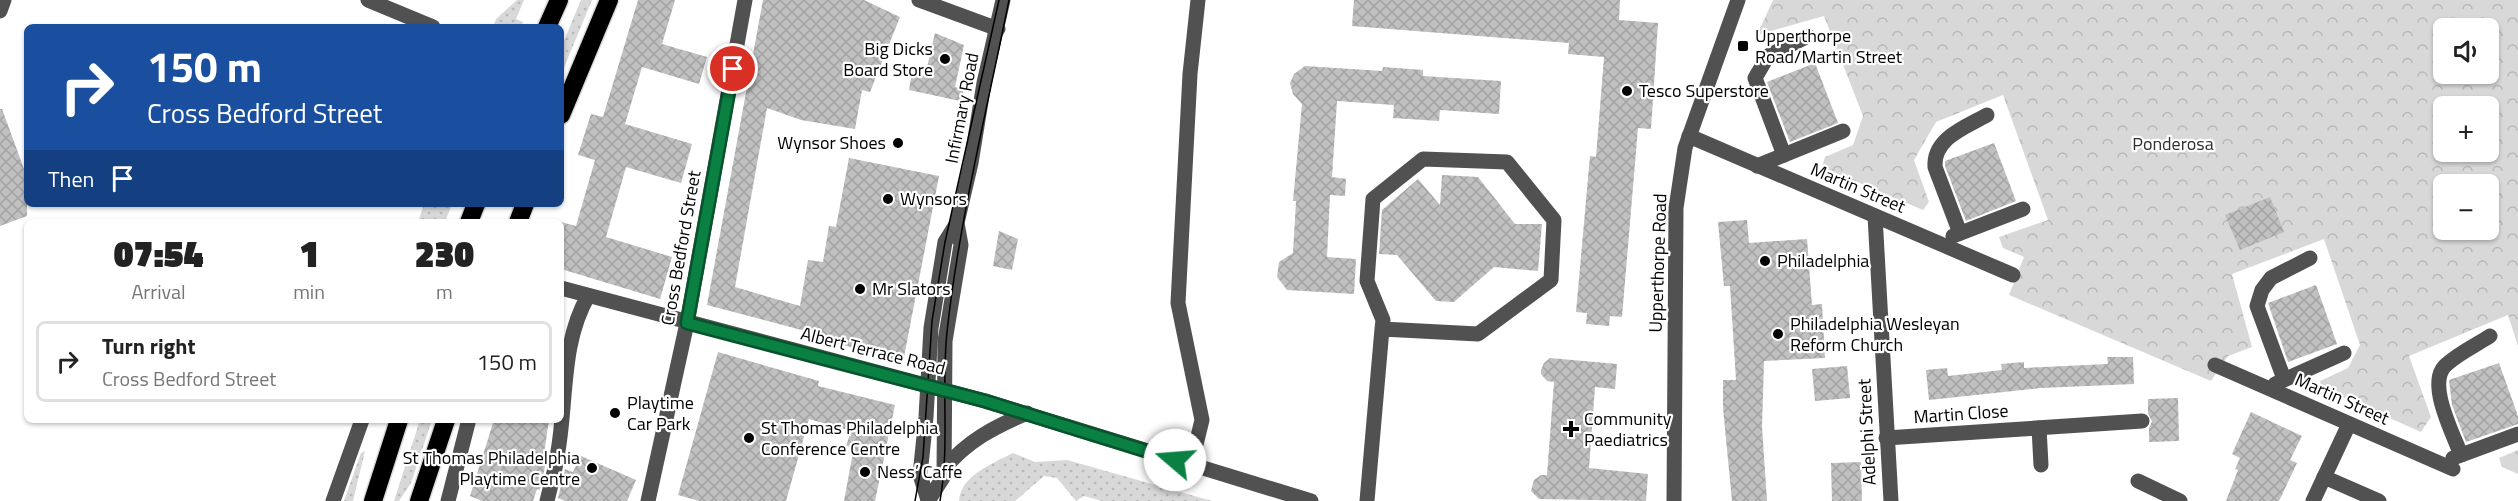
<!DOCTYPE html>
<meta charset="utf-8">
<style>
:root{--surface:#fff;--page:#f2f2f2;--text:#222;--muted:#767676;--line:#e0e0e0}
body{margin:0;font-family:"Titillium Web",sans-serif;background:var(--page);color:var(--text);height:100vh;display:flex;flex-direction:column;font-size:22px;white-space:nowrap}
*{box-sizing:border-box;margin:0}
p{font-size:20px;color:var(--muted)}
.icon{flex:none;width:33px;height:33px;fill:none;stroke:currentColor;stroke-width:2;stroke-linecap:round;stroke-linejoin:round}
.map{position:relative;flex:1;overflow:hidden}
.drawer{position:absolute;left:24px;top:219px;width:540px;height:204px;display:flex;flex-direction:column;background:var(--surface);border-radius:9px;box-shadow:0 2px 4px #0004}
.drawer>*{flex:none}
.hud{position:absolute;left:24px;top:24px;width:540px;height:183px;border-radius:9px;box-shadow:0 2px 4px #0004;background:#1a4fa0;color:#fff;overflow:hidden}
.controls{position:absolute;left:2433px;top:18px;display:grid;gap:12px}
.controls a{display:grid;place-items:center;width:66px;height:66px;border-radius:9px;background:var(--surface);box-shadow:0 2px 4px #0004;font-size:30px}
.pin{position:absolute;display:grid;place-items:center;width:51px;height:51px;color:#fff;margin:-26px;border:3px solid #fff;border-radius:50%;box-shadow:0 2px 6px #0007}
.me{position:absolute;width:66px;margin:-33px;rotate:288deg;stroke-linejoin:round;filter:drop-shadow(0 0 4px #0008)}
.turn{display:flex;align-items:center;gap:21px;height:126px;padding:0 24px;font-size:27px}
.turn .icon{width:78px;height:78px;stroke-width:2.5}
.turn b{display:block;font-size:42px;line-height:51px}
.then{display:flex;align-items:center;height:57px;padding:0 24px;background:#0003;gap:12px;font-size:22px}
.eta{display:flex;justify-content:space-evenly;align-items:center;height:102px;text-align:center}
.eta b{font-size:36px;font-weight:800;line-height:42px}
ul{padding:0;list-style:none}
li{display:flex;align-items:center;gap:18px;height:81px;margin:0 12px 9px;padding:0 12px;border:3px solid var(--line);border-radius:9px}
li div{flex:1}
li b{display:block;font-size:22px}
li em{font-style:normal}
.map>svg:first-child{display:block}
.grass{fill:url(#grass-dots)}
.forest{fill:url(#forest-crowns);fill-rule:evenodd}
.building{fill:url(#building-cross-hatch)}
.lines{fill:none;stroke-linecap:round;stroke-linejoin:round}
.highway-casing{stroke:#dbdbdb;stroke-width:21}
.minor{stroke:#515151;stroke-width:15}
.highway{stroke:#000;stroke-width:18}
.tram{stroke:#000;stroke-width:1.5}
.route-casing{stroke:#07532c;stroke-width:15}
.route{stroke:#0b8043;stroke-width:10}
.poi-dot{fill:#000;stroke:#fff;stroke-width:2}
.labels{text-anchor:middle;stroke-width:4.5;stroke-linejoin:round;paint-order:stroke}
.poi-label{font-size:18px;fill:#000;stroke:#fff;text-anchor:start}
.street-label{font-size:18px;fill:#000;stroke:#fff}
.park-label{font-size:18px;fill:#2f2f2f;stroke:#fff}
</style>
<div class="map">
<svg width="2518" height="501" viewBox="0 0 2518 501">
<defs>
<pattern id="grass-dots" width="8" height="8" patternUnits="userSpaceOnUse" patternTransform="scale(1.5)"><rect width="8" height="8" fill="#d8d8d8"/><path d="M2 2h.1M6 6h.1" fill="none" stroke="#b8b8b8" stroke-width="1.8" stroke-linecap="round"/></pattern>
<pattern id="forest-crowns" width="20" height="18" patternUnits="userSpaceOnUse" patternTransform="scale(1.5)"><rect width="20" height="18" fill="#d8d8d8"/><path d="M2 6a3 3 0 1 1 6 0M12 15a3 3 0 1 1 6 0" fill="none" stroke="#b8b8b8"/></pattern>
<pattern id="building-cross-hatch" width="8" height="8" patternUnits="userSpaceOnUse" patternTransform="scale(1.5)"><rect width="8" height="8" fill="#c0c0c0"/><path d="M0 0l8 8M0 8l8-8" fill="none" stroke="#a3a3a3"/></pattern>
</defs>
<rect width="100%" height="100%" fill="#fff"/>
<g class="grass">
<polygon points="517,0 524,0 516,19 523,22 521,27 493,27 496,19"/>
<polygon points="581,0 592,0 561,75 561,48"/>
<polygon points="424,204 452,204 445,222 418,222"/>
<polygon points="420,420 432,420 411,483 399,501 394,501"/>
<polygon points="365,451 353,501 344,501 361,453"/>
<path d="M 1013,453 L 1035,462 L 1067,460 L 1212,501 L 1102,501 L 1084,496 L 1076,501 L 1057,478 L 1044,476 L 1015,501 L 959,501 C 961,475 992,464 1013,453 Z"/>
</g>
<g class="forest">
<path d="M 1773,0 L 2518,0 L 2518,346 L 2508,315 L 2409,356 L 2431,417 L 2421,432 L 2322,388 L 2320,381 L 2348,368 L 2360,345 L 2324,239 L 2232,274 L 2252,347 L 2228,356 L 2211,381 L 2009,295 L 2024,257 L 2003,248 L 1999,237 L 2048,220 L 2003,95 L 1936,122 L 1914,160 L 1929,202 L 1923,210 L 1822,167 L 1825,157 L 1853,145 L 1863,116 L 1824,16 L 1757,35 ZM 2444,28 L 2488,28 L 2488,74 L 2444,74 ZM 2444,106 L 2488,106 L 2488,152 L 2444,152 ZM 2444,184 L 2488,184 L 2488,230 L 2444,230 Z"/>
<polygon points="2518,450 2518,474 2502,467 2499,458"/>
</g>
<g class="building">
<polygon points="638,0 675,0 662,44 707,57 699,84 642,67 625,124 692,144 681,183 626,167 606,237 672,257 660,299 561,269 561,222 576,226 595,160 578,155 591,114 603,117"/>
<polygon points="763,0 864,0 900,17 870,92 862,90 855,129 801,120 767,108 735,287 800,306 808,260 823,262 829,226 836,227 849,158 939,176 903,362 808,335 809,332 707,305"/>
<polygon points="1354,0 1620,0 1619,20 1658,23 1651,129 1638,128 1622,317 1610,316 1609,326 1586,324 1587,313 1576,312 1590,156 1596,157 1604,57 1568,54 1569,43 1352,26"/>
<polygon points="935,33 964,45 955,87 964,90 960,101 909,90 912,72 925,76"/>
<polygon points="1815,63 1838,123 1790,142 1767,82"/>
<polygon points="1305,66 1382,71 1383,67 1423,70 1423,76 1501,81 1499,114 1440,110 1439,121 1393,118 1394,105 1337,101 1332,177 1346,179 1345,196 1330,195 1327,257 1356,259 1354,294 1287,290 1277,277 1279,262 1293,253 1296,201 1293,201 1302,104 1293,94 1290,83 1294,74"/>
<polygon points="0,109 2,109 27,177 27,216 0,226"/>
<polygon points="1994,143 2016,201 1966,221 1945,166 1945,161"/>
<polygon points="1442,175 1478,177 1515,224 1542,224 1538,271 1494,267 1454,302 1436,301 1397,255 1379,254 1382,210 1418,179 1440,205"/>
<polygon points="2270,197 2284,232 2240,250 2225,215"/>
<polygon points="1747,220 1749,243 1807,239 1812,305 1822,304 1825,358 1764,361 1762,427 1767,501 1732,501 1723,408 1723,380 1736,380 1730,286 1724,286 1718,222"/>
<polygon points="999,231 1018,239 1012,270 993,266"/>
<polygon points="2316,285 2337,344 2288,362 2268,303"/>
<polygon points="718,352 819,381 818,386 895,405 875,501 844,501 854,447 846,446 851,431 809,419 786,501 699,501 678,495"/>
<polygon points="2107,357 2133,357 2134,384 2041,388 1929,400 1926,370 1947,368 1948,376 2002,370 2001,364 2024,362 2024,368 2108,364"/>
<polygon points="1550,358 1617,364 1615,389 1595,387 1589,468 1648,474 1646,501 1539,499 1531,491 1534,480 1541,475 1547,475 1554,382 1547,381 1541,374 1541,370 1544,363"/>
<polygon points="2499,363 2518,416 2518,424 2466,442 2452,405 2449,380"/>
<polygon points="1847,366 1850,398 1815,401 1812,369"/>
<polygon points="2178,398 2179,441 2149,442 2149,428 2152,421 2148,414 2148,399"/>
<polygon points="2251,412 2302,436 2290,460 2297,463 2279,501 2226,501 2238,470 2235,469 2240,458 2232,454"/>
<polygon points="494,420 549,420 543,461 546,462 540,490 537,489 533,501 482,501 470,496"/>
<polygon points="581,456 636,480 627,501 565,501 558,498 565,469 573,472"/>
<polygon points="1861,462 1862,501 1832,501 1831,463"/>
</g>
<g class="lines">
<g class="highway-casing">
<g id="highway">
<polyline points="547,27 559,0"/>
<polyline points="561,115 609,0"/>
<polyline points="469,222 476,204"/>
<polyline points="518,222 525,204"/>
<polyline points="373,501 399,420"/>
<polyline points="419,501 446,420"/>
</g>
</g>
<g class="minor">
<polyline points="368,0 433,27"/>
<polyline points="919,0 998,29"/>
<polyline points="0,11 4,0"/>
<polyline points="1689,136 2013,275"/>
<polyline points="1784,155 1755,78 1768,56 1808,36"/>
<polyline points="1757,166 1843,131"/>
<polyline points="1875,216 1891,501"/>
<path d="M 1960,233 L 1935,167 C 1933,138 1966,127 1987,115"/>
<polyline points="1953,236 2023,209"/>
<polyline points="561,288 985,401 1311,501"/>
<polyline points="2215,365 2453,469"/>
<polyline points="2284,379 2257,306 2262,290 2271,278 2310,258"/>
<polyline points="2275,384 2344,353"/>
<polyline points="2039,428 2041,465"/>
<polyline points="1886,438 2142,421"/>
<path d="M 2461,455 C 2453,433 2425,381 2447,364 C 2459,353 2476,345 2490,336"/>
<polyline points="2453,458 2518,434"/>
<polyline points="1191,465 1202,420 1178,303 1190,74 1198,0"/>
<path d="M 944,469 C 967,441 994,427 1027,413"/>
<polyline points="2324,477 2379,501"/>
<polyline points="2138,481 2180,501"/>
<polyline points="928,500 920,475 926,417 931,328 945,242 957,223 971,163 984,83 1003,0"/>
<polyline points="333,501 362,420"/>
<polyline points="448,501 468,423 467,420"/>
<path d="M 547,501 C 551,484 556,468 558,451 C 567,399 561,343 588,296"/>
<polyline points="648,501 687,323 745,0"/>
<polyline points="928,501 944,476 945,341 961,245 957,223"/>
<polyline points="1367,501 1382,329 1383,320 1367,281 1373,199 1423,159 1507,162 1554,220 1551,280 1478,334 1382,329"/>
<polyline points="1674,501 1676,208 1685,148 1738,0"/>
<polyline points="2313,501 2349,424"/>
</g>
<use href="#highway" class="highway"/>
<g class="tram">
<polyline points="915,501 923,457 932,321 945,242 999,0"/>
<path d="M 940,501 C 950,446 941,388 947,332 C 959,221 987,110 1009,0"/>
</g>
</g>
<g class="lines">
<g class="route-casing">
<polyline id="route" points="733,69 687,323 985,401 1175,460"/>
</g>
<use href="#route" class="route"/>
</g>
<g class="poi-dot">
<rect x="1737" y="40" width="12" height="12" rx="3"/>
<circle cx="945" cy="59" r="6"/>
<circle cx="1627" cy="91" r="6"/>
<circle cx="898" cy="143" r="6"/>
<circle cx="888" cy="199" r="6"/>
<circle cx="1765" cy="261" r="6"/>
<circle cx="860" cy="289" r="6"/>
<circle cx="1778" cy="334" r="6"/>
<circle cx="615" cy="413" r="6"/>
<path d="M1568 420h6v6h6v6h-6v6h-6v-6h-6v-6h6z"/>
<circle cx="749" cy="438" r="6"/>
<circle cx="592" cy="468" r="6"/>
<circle cx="865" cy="472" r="6"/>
</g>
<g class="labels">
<g class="poi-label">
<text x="1755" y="42">Upperthorpe<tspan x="1755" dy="21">Road/Martin Street</tspan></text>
<text x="933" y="55" text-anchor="end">Big Dicks<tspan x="933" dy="21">Board Store</tspan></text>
<text x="1639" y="97">Tesco Superstore</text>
<text x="886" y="149" text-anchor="end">Wynsor Shoes</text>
<text x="900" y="205">Wynsors</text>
<text x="1777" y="267">Philadelphia</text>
<text x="872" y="295">Mr Slators</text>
<text x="1790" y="330">Philadelphia Wesleyan<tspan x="1790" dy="21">Reform Church</tspan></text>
<text x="627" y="409">Playtime<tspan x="627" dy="21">Car Park</tspan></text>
<text x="1584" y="425">Community<tspan x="1584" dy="21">Paediatrics</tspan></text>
<text x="761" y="434">St Thomas Philadelphia<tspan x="761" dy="21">Conference Centre</tspan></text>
<text x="580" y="464" text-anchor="end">St Thomas Philadelphia<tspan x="580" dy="21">Playtime Centre</tspan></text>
<text x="877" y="478">Ness’ Caffe</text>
</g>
<g class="street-label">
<text transform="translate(962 108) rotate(-79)" y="6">Infirmary Road</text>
<text transform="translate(1858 188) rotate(23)" y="6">Martin Street</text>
<text transform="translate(681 248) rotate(-80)" y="6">Cross Bedford Street</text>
<text transform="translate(1658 263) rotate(-88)" y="6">Upperthorpe Road</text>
<text transform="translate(873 351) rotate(14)" y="6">Albert Terrace Road</text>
<text transform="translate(2342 399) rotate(24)" y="6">Martin Street</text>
<text transform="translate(1961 414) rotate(-4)" y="6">Martin Close</text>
<text transform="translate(1867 432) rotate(-93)" y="6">Adelphi Street</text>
</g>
<g class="park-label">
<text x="2173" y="150">Ponderosa</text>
</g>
</g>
</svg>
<div class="controls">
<a><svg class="icon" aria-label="sound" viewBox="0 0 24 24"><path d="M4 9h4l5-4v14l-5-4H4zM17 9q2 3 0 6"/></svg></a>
<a>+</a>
<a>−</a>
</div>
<div class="pin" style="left:733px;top:69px;background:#d93025"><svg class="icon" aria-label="arrive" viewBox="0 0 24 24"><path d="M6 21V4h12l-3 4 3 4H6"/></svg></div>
<svg class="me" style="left:1175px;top:460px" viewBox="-20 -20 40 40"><circle r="19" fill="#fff"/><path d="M0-13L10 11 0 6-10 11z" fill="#0b8043"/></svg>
<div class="hud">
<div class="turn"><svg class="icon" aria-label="right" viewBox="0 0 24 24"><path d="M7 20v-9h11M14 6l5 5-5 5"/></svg><div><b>150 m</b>Cross Bedford Street</div></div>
<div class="then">Then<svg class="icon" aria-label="arrive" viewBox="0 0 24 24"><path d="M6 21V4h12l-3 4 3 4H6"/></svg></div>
</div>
<section class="drawer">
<div class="eta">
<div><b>07:54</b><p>Arrival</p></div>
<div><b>1</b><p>min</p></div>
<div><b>230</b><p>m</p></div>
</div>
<ul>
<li><svg class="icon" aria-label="right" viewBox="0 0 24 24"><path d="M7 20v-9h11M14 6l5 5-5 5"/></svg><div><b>Turn right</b><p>Cross Bedford Street</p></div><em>150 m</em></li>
</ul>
</section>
</div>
